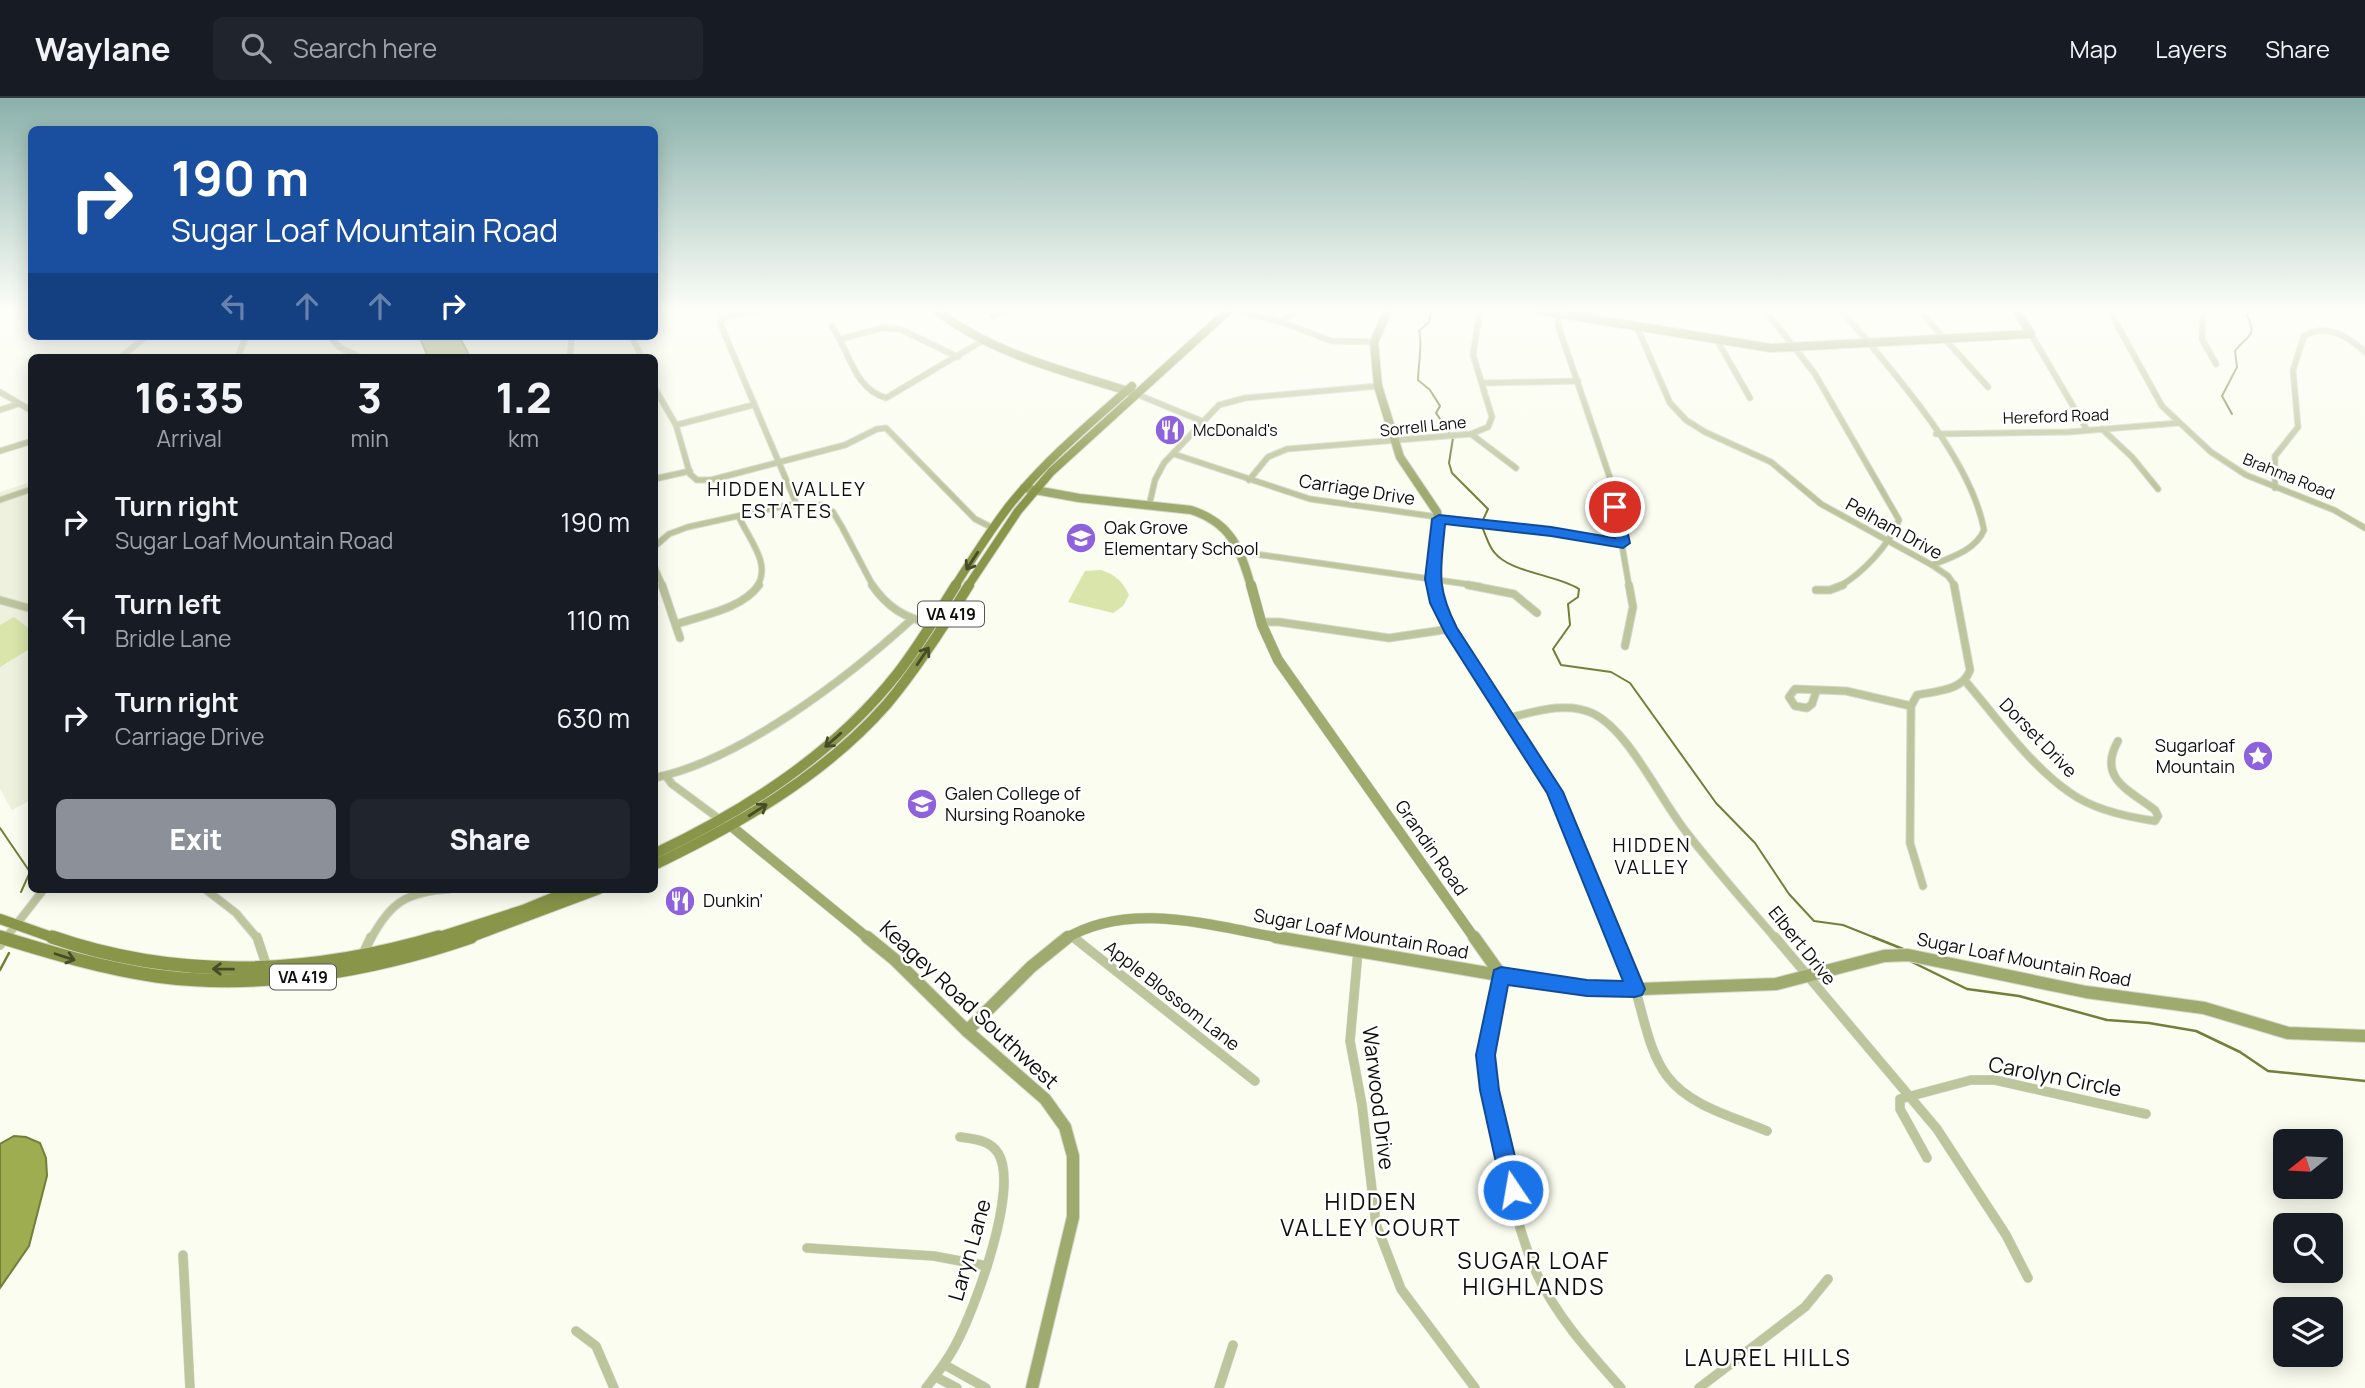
<!DOCTYPE html>
<style>
:root{--surface:#171b24;--page:#20242c;--text:#f1f3f6;--muted:#9ea1a6;--line:#363941;--accent:#8c9099}
body{margin:0;font-family:Manrope,sans-serif;background:var(--page);color:var(--text);height:100vh;display:flex;flex-direction:column;font-size:26px;white-space:nowrap}
*{box-sizing:border-box;margin:0}
p{font-size:23px;color:var(--muted)}
.icon{flex:none;width:38px;height:38px;fill:none;stroke:currentColor;stroke-width:2;stroke-linecap:round;stroke-linejoin:round}
.map{position:relative;flex:1;overflow:hidden}
.panel{position:absolute;left:28px;top:256px;width:630px;height:539px;display:flex;flex-direction:column;background:var(--surface);border-radius:10px;box-shadow:0 4px 18px #0003}
.panel>*{flex:none}
.top-card{position:absolute;left:28px;top:28px;width:630px;height:214px;border-radius:10px;box-shadow:0 4px 18px #0003;background:#1a4fa0;color:#fff;overflow:hidden}
.needle{width:46px;rotate:252deg}
.buttons{position:absolute;left:2273px;top:1031px;display:grid;gap:14px}
.buttons a{display:grid;place-items:center;width:70px;height:70px;border-radius:10px;background:var(--surface);box-shadow:0 4px 18px #0003;font-size:35px}
.pin{position:absolute;display:grid;place-items:center;width:60px;height:60px;color:#fff;margin:-30px;border:4px solid #fff;border-radius:50%;box-shadow:0 2px 7px #0007}
.me{position:absolute;width:77px;margin:-38px;rotate:348deg;stroke-linejoin:round;filter:drop-shadow(0 0 5px #0008)}
.turn{display:flex;align-items:center;gap:24px;height:147px;padding:0 28px;font-size:32px}
.turn .icon{width:91px;height:91px;stroke-width:2.5}
.turn b{display:block;font-size:49px;line-height:60px}
.lanes{display:flex;align-items:center;height:66px;padding:0 28px;background:#0003;justify-content:center;gap:35px;direction:ltr}
.lanes .off{opacity:.35}
.eta{display:flex;justify-content:space-evenly;align-items:center;height:119px;text-align:center}
.eta b{font-size:42px;font-weight:800;line-height:49px}
.cta{display:flex;gap:14px;margin-top:auto;padding:14px 28px}
.cta a{flex:1;height:80px;border-radius:10px;background:var(--accent);color:#fff;font-size:28px;font-weight:800;line-height:80px;text-align:center}
.cta a+a{background:var(--page);color:var(--text)}
ul{padding:0;list-style:none}
li{display:flex;align-items:center;gap:21px;height:98px;padding:0 28px}
li div{flex:1}
li b{display:block;font-size:26px}
li em{font-style:normal}
header{display:flex;align-items:center;gap:42px;box-sizing:border-box;height:98px;padding:0 35px;background:var(--surface);border-bottom:2px solid var(--line)}
header strong{font-size:33px}
nav{display:flex;gap:38px;margin-inline-start:auto;font-size:24px}
.search{width:490px;height:63px;background:var(--page);display:flex;align-items:center;gap:18px;box-sizing:border-box;padding:0 24px;border-radius:10px;color:var(--muted);font-size:26px}
.map>svg:first-child{display:block}
.built{fill:#edf1dd}
.green{fill:#d9e5aa}
.water{fill:#9ead4f;stroke:#737e3a;stroke-width:2}
.lines{fill:none;stroke-linecap:round;stroke-linejoin:round}
.stream-far1{stroke:#737e3a;stroke-width:2}
.stream{stroke:#737e3a;stroke-width:2.5}
.street-far2-casing{stroke:#d4d7ca;stroke-width:7}
.street-far1-casing{stroke:#d4d7ca;stroke-width:9}
.street-casing{stroke:#d4d7ca;stroke-width:10}
.secondary-far2-casing{stroke:#d4d7ca;stroke-width:10}
.secondary-far1-casing{stroke:#d4d7ca;stroke-width:11}
.secondary-casing{stroke:#d4d7ca;stroke-width:14}
.primary-far2-casing{stroke:#d4d7ca;stroke-width:10}
.primary-far1-casing{stroke:#d4d7ca;stroke-width:12}
.primary-casing{stroke:#d4d7ca;stroke-width:15}
.street-far2{stroke:#bdc59d;stroke-width:5}
.street-far1{stroke:#bdc59d;stroke-width:7}
.street{stroke:#bdc59d;stroke-width:9}
.secondary-far2{stroke:#9faa6e;stroke-width:8}
.secondary-far1{stroke:#9faa6e;stroke-width:10}
.secondary{stroke:#9faa6e;stroke-width:12}
.primary-far2{stroke:#899649;stroke-width:8}
.primary-far1{stroke:#899649;stroke-width:10}
.primary{stroke:#899649;stroke-width:13}
.oneway{stroke:#454c26}
.route{fill:#1a73e8;stroke:#114b97;stroke-width:2}
.labels{text-anchor:middle;stroke-width:5;stroke-linejoin:round;paint-order:stroke}
.far-street-label{font-size:16px;fill:#0e0f0a;stroke:#fff}
.far-poi-label{font-size:16px;fill:#0e0f0a;stroke:#fff;text-anchor:start}
.shield{fill:#fff;stroke:#565754;stroke-width:2}
.shield-label{font-size:16px;font-weight:bold;fill:#0e0f0a}
.street-label{font-size:18px;fill:#0e0f0a;stroke:#fff}
.poi-label{font-size:18px;fill:#0e0f0a;stroke:#fff;text-anchor:start}
.neighbourhood-label{font-size:19px;letter-spacing:2px;fill:#0e0f0a;stroke:#fff}
.near-street-label{font-size:21px;fill:#0e0f0a;stroke:#fff}
.near-neighbourhood-label{font-size:23px;letter-spacing:2px;fill:#0e0f0a;stroke:#fff}
</style>
<header>
<strong>Waylane</strong>
<div class="search"><svg class="icon" aria-label="search" viewBox="0 0 24 24"><circle cx="10" cy="10" r="6"/><path d="M15 15l6 6"/></svg>Search here</div>
<nav><a>Map</a><a>Layers</a><a>Share</a></nav>
</header>
<div class="map">
<svg width="2365" height="1290" viewBox="0 0 2365 1290">
<rect width="100%" height="100%" fill="#fafdef"/>
<polygon class="built" points="31,384 31,702 12,712 0,691 0,394"/>
<g class="green">
<path d="M 1101,472 C 1116,477 1122,483 1129,497 L 1123,508 L 1113,515 L 1068,504 L 1085,473 Z"/>
<polygon points="14,519 31,532 31,550 0,569 0,527"/>
</g>
<g class="water">
<polygon points="419,238 459,238 470,259 428,259"/>
<polygon points="14,1038 26,1039 40,1045 46,1060 47,1078 29,1148 0,1190 0,1046"/>
</g>
<g class="lines">
<g class="stream-far1">
<path d="M 1431,212 L 1429,224 L 1419,233 C 1423,242 1418,270 1418,282 L 1430,292 L 1440,308 L 1436,315 L 1449,334"/>
<path d="M 2232,316 L 2222,298 L 2237,269 L 2235,253 C 2247,236 2258,241 2247,217 L 2252,212"/>
<polyline points="1453,340 1449,365 1452,375 1488,411 1482,424"/>
<path d="M 1482,429 C 1486,437 1488,447 1494,454 C 1510,475 1555,476 1579,491 L 1578,499 L 1568,506 L 1570,527 L 1553,551 L 1561,567 L 1611,574 L 1630,585 L 1716,705 L 1755,745 L 1789,796 L 1814,823 L 1843,827 L 1878,841"/>
<polyline points="0,730 30,774 21,794"/>
</g>
<g class="stream">
<polyline points="1873,839 1903,851"/>
<polyline points="1910,863 1967,891 2019,898 2107,922 2149,925 2196,933 2240,954 2268,973 2365,983"/>
<polyline points="0,872 9,855"/>
</g>
<g class="street-far2-casing">
<g id="street-far2">
<polyline points="716,212 723,219 720,225 796,405"/>
<polyline points="1235,212 1281,224 1332,243 1374,244"/>
<polyline points="1559,212 1558,227 1611,383 1629,488"/>
<path d="M 1765,212 L 1815,276 L 1899,422 C 1889,447 1863,475 1840,488"/>
<path d="M 1841,212 C 1889,269 1971,359 1984,432 C 1976,452 1950,460 1932,467"/>
<polyline points="1919,212 1988,289"/>
<polyline points="2109,212 2162,308 2211,354 2246,377 2334,412 2365,430"/>
<polyline points="2203,212 2202,241 2216,266"/>
<polyline points="993,218 1008,212"/>
<polyline points="723,219 760,212"/>
<polyline points="1281,224 1298,212"/>
<path d="M 832,229 C 850,253 853,290 886,300 L 982,243"/>
<polyline points="1637,229 1670,305 1686,322 1705,334 1771,364 1821,406 1932,467 1948,478 1955,488"/>
<polyline points="2031,236 2087,332"/>
<polyline points="330,238 339,249 360,259"/>
<polyline points="631,238 642,259"/>
<polyline points="841,241 882,230 900,231 958,259"/>
<polyline points="1717,242 1750,300"/>
<polyline points="121,259 147,238"/>
<polyline points="238,259 246,238"/>
<polyline points="570,259 572,238"/>
<polyline points="1483,285 1578,283"/>
<polyline points="654,289 676,327 690,376 697,382 711,382 845,347 877,331 886,330 975,421 993,430"/>
<polyline points="0,294 32,313"/>
<polyline points="1134,295 1204,324"/>
<polyline points="0,312 18,306"/>
<polyline points="676,327 753,307"/>
<polyline points="2102,331 2132,359 2158,391"/>
<polyline points="1471,336 1516,370"/>
<polyline points="1936,336 2069,334 2178,325"/>
<polyline points="0,353 32,343"/>
<polyline points="1174,356 1310,401 1623,445"/>
<polyline points="654,381 690,373"/>
<polyline points="1249,382 1268,359 1287,351 1471,336 1488,329 1492,319 1473,257 1480,212"/>
<path d="M 2275,390 L 2275,358 L 2298,329 L 2293,272 L 2304,238 C 2326,225 2348,238 2365,254"/>
<polyline points="0,402 32,391"/>
<polyline points="1149,408 1155,382 1164,365 1219,307 1245,300 1378,288"/>
<path d="M 739,419 C 748,440 772,466 757,488"/>
<polyline points="654,449 669,436 688,429 788,407 822,407 833,414 842,429 873,488"/>
<polyline points="1241,454 1480,488"/>
<polyline points="654,468 663,488"/>
</g>
</g>
<g class="street-far1-casing">
<g id="street-far1">
<polyline points="662,487 680,540"/>
<path d="M 872,487 C 888,510 905,520 932,526"/>
<polyline points="1468,487 1514,496 1537,515"/>
<polyline points="1816,492 1830,492 1843,487"/>
<polyline points="0,502 32,511"/>
<polyline points="1261,524 1279,524 1389,540 1450,531"/>
<path d="M 677,526 C 703,517 742,511 759,487"/>
<polyline points="1625,548 1633,509 1629,487"/>
<path d="M 1966,584 C 1998,621 2029,666 2069,694 C 2092,711 2127,719 2155,723 L 2158,718 L 2155,712 C 2129,692 2097,680 2118,643"/>
<polyline points="1816,594 1812,606 1807,610 1795,608 1789,599 1795,591 1846,593 1911,608"/>
<path d="M 1508,620 C 1534,614 1566,603 1592,615 C 1629,632 1660,702 1687,735 C 1715,771 1746,806 1776,841"/>
<polyline points="666,678 672,686 722,723"/>
<path d="M 654,680 C 741,662 846,581 911,522"/>
<path d="M 1923,788 L 1910,745 L 1911,608 L 1917,597 C 1936,593 1963,593 1970,572 L 1954,487"/>
<polyline points="205,791 236,815 258,841"/>
<polyline points="1070,837 1075,841"/>
<polyline points="5,841 44,791"/>
<path d="M 371,841 C 391,803 408,794 450,791"/>
</g>
</g>
<g class="street-casing">
<g id="street">
<polyline points="257,839 267,869"/>
<polyline points="1073,839 1255,983"/>
<polyline points="1775,839 1937,1031 2006,1137 2028,1180"/>
<polyline points="0,847 6,839"/>
<polyline points="1358,853 1350,943 1362,1007 1376,1126 1401,1191 1475,1290"/>
<polyline points="363,856 371,839"/>
<path d="M 1501,877 L 1486,950 L 1487,976 C 1501,1041 1509,1112 1536,1174 C 1556,1218 1589,1254 1621,1290"/>
<path d="M 1635,891 C 1644,919 1649,954 1667,978 C 1689,1008 1734,1019 1767,1033"/>
<polyline points="1927,1060 1900,1011 1900,1001 1971,982 1995,982 2146,1016"/>
<polyline points="807,1150 934,1158 987,1168"/>
<polyline points="183,1157 190,1290"/>
<polyline points="576,1233 596,1248 614,1290"/>
<polyline points="945,1267 986,1290"/>
<polyline points="936,1279 957,1290"/>
<path d="M 926,1290 C 937,1276 948,1262 956,1246 C 975,1211 1020,1089 998,1055 C 990,1042 974,1041 960,1039"/>
<polyline points="1219,1290 1233,1247"/>
<polyline points="1699,1290 1805,1209 1828,1181"/>
</g>
</g>
<g class="secondary-far2-casing">
<g id="secondary-far2">
<path d="M 936,212 C 994,257 1065,273 1134,295"/>
<polyline points="1388,212 1374,244 1378,288 1400,359 1437,414 1439,425 1433,488"/>
<polyline points="1537,212 1771,250 2031,236 2016,212"/>
<path d="M 1024,390 L 1079,400 L 1191,412 C 1231,425 1240,450 1251,488"/>
</g>
</g>
<g class="secondary-far1-casing">
<g id="secondary-far1">
<polyline points="1251,487 1262,527 1278,562 1475,841"/>
<polyline points="1433,487 1437,505 1450,531 1555,694 1615,841"/>
<polyline points="731,728 869,841"/>
<path d="M 1065,841 C 1131,801 1215,829 1286,841"/>
</g>
</g>
<g class="secondary-casing">
<g id="secondary">
<polyline points="867,839 894,861 967,933 1045,1001 1065,1029 1073,1058 1073,1119 1032,1290"/>
<polyline points="1276,839 1534,883 1613,892 1776,886 1884,858 1908,857 2086,894 2204,910 2288,935 2365,938"/>
<polyline points="1474,839 1501,877"/>
<polyline points="1614,839 1635,891"/>
<polyline points="967,933 1031,869 1068,839"/>
</g>
</g>
<g class="primary-far2-casing">
<g id="primary-far2">
<path d="M 955,488 C 972,461 989,434 1009,408 C 1045,363 1089,326 1132,288"/>
<polyline points="968,488 1018,413 1051,374 1229,212"/>
</g>
</g>
<g class="primary-far1-casing">
<g id="primary-far1">
<path d="M 654,756 C 746,712 833,657 897,576 C 919,548 937,517 956,487"/>
<path d="M 654,767 C 739,726 824,678 887,606 C 918,569 944,528 969,487"/>
<polyline points="0,821 57,841"/>
<polyline points="0,839 6,841"/>
<polyline points="433,841 523,812 574,791"/>
<polyline points="466,841 599,791"/>
</g>
</g>
<g class="primary-casing">
<g id="primary">
<path d="M 0,839 C 52,855 102,870 156,878 C 261,892 372,873 471,839"/>
<path d="M 52,839 C 179,883 311,877 439,839"/>
</g>
</g>
<use href="#street-far2" class="street-far2"/>
<use href="#street-far1" class="street-far1"/>
<use href="#street" class="street"/>
<use href="#secondary-far2" class="secondary-far2"/>
<use href="#secondary-far1" class="secondary-far1"/>
<use href="#secondary" class="secondary"/>
<use href="#primary-far2" class="primary-far2"/>
<use href="#primary-far1" class="primary-far1"/>
<use href="#primary" class="primary"/>
</g>
<defs><path id="oneway-shaft" d="M-6 0H5M1.5-3L5.5 0L1.5 3" fill="none" stroke-width="1.6" stroke-linecap="round" stroke-linejoin="round" transform="scale(1.75)"/></defs>
<g class="oneway">
<use href="#oneway-shaft" transform="translate(972 463) rotate(123)"/>
<use href="#oneway-shaft" transform="translate(923 558) rotate(-56)"/>
<use href="#oneway-shaft" transform="translate(833 642) rotate(139)"/>
<use href="#oneway-shaft" transform="translate(758 712) rotate(-33)"/>
<use href="#oneway-shaft" transform="translate(65 859) rotate(18)"/>
<use href="#oneway-shaft" transform="translate(223 871) rotate(-179)"/>
</g>
<linearGradient id="sky" x2="0" y2="1"><stop stop-color="#8ab1ab"/><stop offset="0.54" stop-color="#fdfef8"/><stop offset="1" stop-color="#fdfef8" stop-opacity="0"/></linearGradient>
<rect width="2365" height="392" fill="url(#sky)"/>
<path class="route" d="M 1615,405 L 1622,409 L 1630,445 L 1623,450 L 1551,438 L 1445,426 C 1441,472 1435,487 1457,530 L 1563,694 L 1645,891 L 1642,897 L 1635,899 L 1587,898 L 1508,887 L 1495,957 L 1499,992 L 1523,1092 L 1520,1099 L 1513,1102 L 1505,1099 L 1502,1092 L 1480,992 L 1476,957 L 1494,872 L 1501,869 L 1587,882 L 1623,883 L 1547,695 L 1445,535 L 1430,505 L 1425,481 L 1432,421 L 1439,417 L 1551,429 L 1615,440 L 1609,409 Z"/>
<defs>
<g id="restaurant-disc" transform="scale(1.575)"><circle r="9.5" fill="#8e62dc" stroke="#fff"/><path d="M-5-6h1v4h1v-4h1v4h1v-4h1v5L-1.5 .5V6h-2V.5L-5-1ZM5-6V6H3V1.5H1.5Q1.5-4 5-6Z" fill="#fff"/></g>
<g id="school-disc" transform="scale(1.575)"><circle r="9.5" fill="#8e62dc" stroke="#fff"/><path d="M0-5L7-2L0 1L-7-2ZM-4 1L0 2.5L4 1V4Q0 6-4 4Z" fill="#fff"/></g>
<g id="sight-disc" transform="scale(1.575)"><circle r="9.5" fill="#8e62dc" stroke="#fff"/><path d="M0-6L1.8-2.2L6-1.7L2.9 1.2L3.7 5.4L0 3.3L-3.7 5.4L-2.9 1.2L-6-1.7L-1.8-2.2Z" fill="#fff"/></g>
<g id="university-disc" transform="scale(1.575)"><circle r="9.5" fill="#8e62dc" stroke="#fff"/><path d="M0-5L7-2L0 1L-7-2ZM-4 1L0 2.5L4 1V4Q0 6-4 4Z" fill="#fff"/></g>
</defs>
<g fill-rule="evenodd">
<use href="#restaurant-disc" x="1170" y="332"/>
<use href="#school-disc" x="1081" y="440"/>
<use href="#sight-disc" x="2258" y="658"/>
<use href="#university-disc" x="922" y="706"/>
<use href="#restaurant-disc" x="680" y="803"/>
</g>
<g class="labels">
<g class="far-street-label">
<text transform="translate(2056 318) rotate(-2)" y="6">Hereford Road</text>
<text transform="translate(1423 328) rotate(-6)" y="6">Sorrell Lane</text>
<text transform="translate(2289 378) rotate(22)" y="6">Brahma Road</text>
</g>
<g class="far-poi-label">
<text x="1193" y="338">McDonald's</text>
</g>
<g class="shield">
<rect x="918" y="503.5" width="66" height="25" rx="5"/>
<rect x="270" y="866.5" width="66" height="25" rx="5"/>
</g>
<g class="shield-label">
<text x="951" y="522">VA 419</text>
<text x="303" y="885">VA 419</text>
</g>
<g class="street-label">
<text transform="translate(1357 392) rotate(9)" y="6">Carriage Drive</text>
<text transform="translate(1894 431) rotate(29)" y="6">Pelham Drive</text>
<text transform="translate(2038 640) rotate(46)" y="6">Dorset Drive</text>
<text transform="translate(1431 750) rotate(55)" y="6">Grandin Road</text>
<text transform="translate(1361 836) rotate(10)" y="6">Sugar Loaf Mountain Road</text>
<text transform="translate(1802 848) rotate(51)" y="6">Elbert Drive</text>
<text transform="translate(2024 862) rotate(11)" y="6">Sugar Loaf Mountain Road</text>
<text transform="translate(1172 898) rotate(38)" y="6">Apple Blossom Lane</text>
</g>
<g class="poi-label">
<text x="1104" y="436">Oak Grove<tspan x="1104" dy="21">Elementary School</tspan></text>
<text x="2235" y="654" text-anchor="end">Sugarloaf<tspan x="2235" dy="21">Mountain</tspan></text>
<text x="945" y="702">Galen College of<tspan x="945" dy="21">Nursing Roanoke</tspan></text>
<text x="703" y="809">Dunkin'</text>
</g>
<g class="neighbourhood-label">
<text x="787" y="398">HIDDEN VALLEY<tspan x="787" dy="22">ESTATES</tspan></text>
<text x="1652" y="754">HIDDEN<tspan x="1652" dy="22">VALLEY</tspan></text>
</g>
<g class="near-street-label">
<text transform="translate(969 907) rotate(43)" y="7">Keagey Road Southwest</text>
<text transform="translate(2055 979) rotate(11)" y="7">Carolyn Circle</text>
<text transform="translate(1378 1000) rotate(83)" y="7">Warwood Drive</text>
<text transform="translate(970 1152) rotate(-74)" y="7">Laryn Lane</text>
</g>
<g class="near-neighbourhood-label">
<text x="1371" y="1112">HIDDEN<tspan x="1371" dy="26">VALLEY COURT</tspan></text>
<text x="1534" y="1171">SUGAR LOAF<tspan x="1534" dy="26">HIGHLANDS</tspan></text>
<text x="1768" y="1268">LAUREL HILLS</text>
</g>
</g>
</svg>
<div class="buttons">
<a><svg class="needle" viewBox="-14 -14 28 28"><path d="M0-13l5 13h-10z" fill="#e53935"/><path d="M0 13l5-13h-10z" fill="#9ea1a6"/></svg></a>
<a><svg class="icon" aria-label="search" viewBox="0 0 24 24"><circle cx="10" cy="10" r="6"/><path d="M15 15l6 6"/></svg></a>
<a><svg class="icon" aria-label="layers" viewBox="0 0 24 24"><path d="M12 4l9 5-9 5-9-5zM3 14l9 5 9-5"/></svg></a>
</div>
<div class="pin" style="left:1615px;top:409px;background:#d93025"><svg class="icon" aria-label="arrive" viewBox="0 0 24 24"><path d="M6 21V4h12l-3 4 3 4H6"/></svg></div>
<svg class="me" style="left:1513px;top:1092px" viewBox="-20 -20 40 40"><circle r="17" fill="#1a73e8" stroke="#fff" stroke-width="3"/><path d="M0-11L8 9 0 5-8 9z" fill="#fff"/></svg>
<div class="top-card">
<div class="turn"><svg class="icon" aria-label="right" viewBox="0 0 24 24"><path d="M7 20v-9h11M14 6l5 5-5 5"/></svg><div><b>190 m</b>Sugar Loaf Mountain Road</div></div>
<div class="lanes"><svg class="icon off" aria-label="left" viewBox="0 0 24 24"><path d="M17 20v-9H6M10 6l-5 5 5 5"/></svg><svg class="icon off" aria-label="ahead" viewBox="0 0 24 24"><path d="M12 20V5M6 11l6-6 6 6"/></svg><svg class="icon off" aria-label="ahead" viewBox="0 0 24 24"><path d="M12 20V5M6 11l6-6 6 6"/></svg><svg class="icon" aria-label="right" viewBox="0 0 24 24"><path d="M7 20v-9h11M14 6l5 5-5 5"/></svg></div>
</div>
<section class="panel">
<div class="eta">
<div><b>16:35</b><p>Arrival</p></div>
<div><b>3</b><p>min</p></div>
<div><b>1.2</b><p>km</p></div>
</div>
<ul>
<li><svg class="icon" aria-label="right" viewBox="0 0 24 24"><path d="M7 20v-9h11M14 6l5 5-5 5"/></svg><div><b>Turn right</b><p>Sugar Loaf Mountain Road</p></div><em>190 m</em></li>
<li><svg class="icon" aria-label="left" viewBox="0 0 24 24"><path d="M17 20v-9H6M10 6l-5 5 5 5"/></svg><div><b>Turn left</b><p>Bridle Lane</p></div><em>110 m</em></li>
<li><svg class="icon" aria-label="right" viewBox="0 0 24 24"><path d="M7 20v-9h11M14 6l5 5-5 5"/></svg><div><b>Turn right</b><p>Carriage Drive</p></div><em>630 m</em></li>
</ul>
<div class="cta"><a>Exit</a><a>Share</a></div>
</section>
</div>
